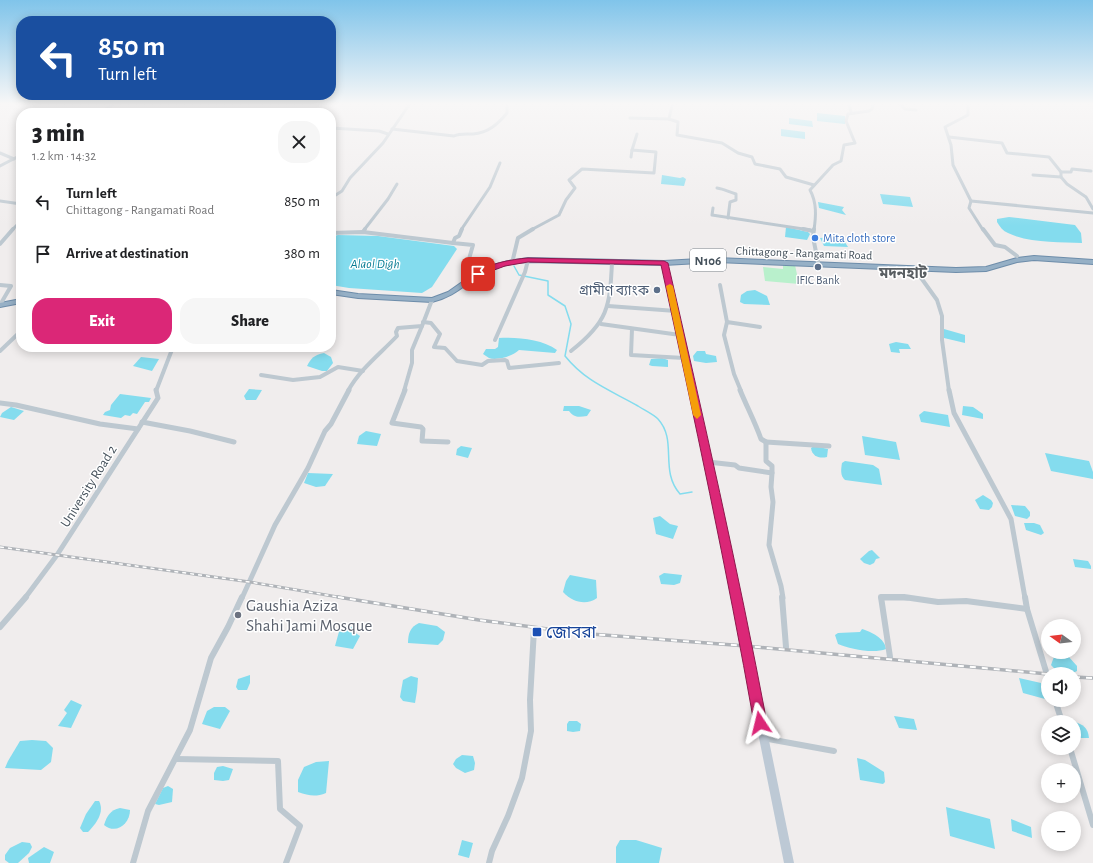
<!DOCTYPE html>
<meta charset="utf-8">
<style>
:root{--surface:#fff;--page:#f6f6f6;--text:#202124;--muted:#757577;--accent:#db2777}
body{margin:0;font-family:"Alegreya Sans","Noto Sans Bengali",sans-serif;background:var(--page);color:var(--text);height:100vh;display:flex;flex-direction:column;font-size:15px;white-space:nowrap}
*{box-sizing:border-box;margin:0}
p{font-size:13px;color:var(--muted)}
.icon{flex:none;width:22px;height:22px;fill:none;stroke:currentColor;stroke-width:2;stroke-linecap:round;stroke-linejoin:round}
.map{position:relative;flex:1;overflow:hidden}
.sheet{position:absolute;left:16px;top:108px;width:320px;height:244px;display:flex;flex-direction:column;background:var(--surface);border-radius:16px;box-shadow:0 2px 10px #0003}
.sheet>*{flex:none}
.top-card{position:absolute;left:16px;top:16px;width:320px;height:84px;border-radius:16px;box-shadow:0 2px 10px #0003;background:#1a4fa0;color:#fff;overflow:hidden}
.needle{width:26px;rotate:285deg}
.buttons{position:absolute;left:1041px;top:619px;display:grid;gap:8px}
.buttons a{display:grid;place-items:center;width:40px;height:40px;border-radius:50%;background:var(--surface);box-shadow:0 2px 10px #0003;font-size:20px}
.pin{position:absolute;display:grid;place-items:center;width:34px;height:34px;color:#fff;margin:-17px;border-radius:8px;box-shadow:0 2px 6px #0006}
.me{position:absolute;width:44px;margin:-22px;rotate:350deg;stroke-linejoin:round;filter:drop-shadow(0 0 3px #0008)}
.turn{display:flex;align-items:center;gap:14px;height:84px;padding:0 16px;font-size:18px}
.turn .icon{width:52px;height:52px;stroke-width:2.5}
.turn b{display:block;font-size:28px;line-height:34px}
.round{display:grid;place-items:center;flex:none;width:42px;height:42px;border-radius:16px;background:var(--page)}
.headline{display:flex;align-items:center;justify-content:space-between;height:68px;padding:0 16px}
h1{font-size:24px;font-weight:800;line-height:30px}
.cta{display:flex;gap:8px;margin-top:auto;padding:8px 16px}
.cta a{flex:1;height:46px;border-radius:16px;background:var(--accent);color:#fff;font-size:16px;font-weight:800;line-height:46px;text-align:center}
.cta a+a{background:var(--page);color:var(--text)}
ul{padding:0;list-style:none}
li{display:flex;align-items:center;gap:12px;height:52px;padding:0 16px}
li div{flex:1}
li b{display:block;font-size:15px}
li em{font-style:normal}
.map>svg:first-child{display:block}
.green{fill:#b9f0cc}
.water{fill:#84dcee}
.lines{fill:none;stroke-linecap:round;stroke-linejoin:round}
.stream{stroke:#84dcee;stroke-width:1.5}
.trunk-casing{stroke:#6e8daa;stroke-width:2}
.minor-far3{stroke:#bdc8d0;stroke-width:3}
.minor-far2{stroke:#bdc8d0;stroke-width:4}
.minor-far1{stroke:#bdc8d0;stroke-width:5}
.minor{stroke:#bdc8d0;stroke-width:6}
.secondary{fill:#bdc9d5;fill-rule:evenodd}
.trunk{fill:#96b0c6;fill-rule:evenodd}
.rail-far1-casing{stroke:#afb3b8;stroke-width:3}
.rail-casing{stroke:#afb3b8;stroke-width:3.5}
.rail-far1{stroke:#fff;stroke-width:1.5;stroke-dasharray:4;stroke-linecap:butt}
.rail{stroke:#fff;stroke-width:2;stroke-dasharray:6;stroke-linecap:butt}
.route{fill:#db2777;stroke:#8e194d}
.slow{fill:#f59e0b}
.shop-dot{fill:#3f7fe0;stroke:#fff;stroke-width:1.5}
.service-dot{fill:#5c6f8a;stroke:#fff;stroke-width:1.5}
.worship-dot{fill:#6b7280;stroke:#fff;stroke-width:1.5}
.transit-dot{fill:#1a4fb4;stroke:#fff;stroke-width:1.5}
.labels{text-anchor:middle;stroke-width:3;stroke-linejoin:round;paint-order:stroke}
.far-shop-label{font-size:12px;fill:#366cbe;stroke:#fff;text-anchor:start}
.far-street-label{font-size:12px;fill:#45515b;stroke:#fff}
.far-service-label{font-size:12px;fill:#4e5e75;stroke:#fff}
.shield{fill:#fff;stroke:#7d858c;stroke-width:1}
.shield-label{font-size:13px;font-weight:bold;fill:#45515b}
.far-water-label{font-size:13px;font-style:italic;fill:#087c94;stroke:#fff}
.service-label{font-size:14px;fill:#4e5e75;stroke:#fff;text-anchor:end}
.street-label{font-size:14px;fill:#45515b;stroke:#fff}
.far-district-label{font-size:15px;font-weight:bold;fill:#595e62;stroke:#fff}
.near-worship-label{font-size:17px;fill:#5b616d;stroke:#fff;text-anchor:start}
.near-transit-label{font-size:17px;fill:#164399;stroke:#fff;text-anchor:start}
</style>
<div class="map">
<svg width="1093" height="863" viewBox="0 0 1093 863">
<rect width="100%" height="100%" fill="#f0eded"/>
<polygon class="green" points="783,264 795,265 799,284 765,281 763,267 783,269"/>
<g class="water">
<polygon points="817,113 845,116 845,124 817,121"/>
<polygon points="789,118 812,121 813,127 789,124"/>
<polygon points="781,129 805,132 805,139 781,136"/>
<polygon points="662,175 680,178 683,177 686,179 684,186 661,184"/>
<polygon points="880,194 910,197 913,207 883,204"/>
<polygon points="818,202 844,207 842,210 846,215 819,208"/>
<path d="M 1009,217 L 1075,225 L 1081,233 L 1082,243 C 1060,242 1028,243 1008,233 C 1003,231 1000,227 997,222 L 997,219 Z"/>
<polygon points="786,227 808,232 810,234 807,240 785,237"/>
<polygon points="338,235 378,236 454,246 457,249 432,287 422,293 349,288 331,285 331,237"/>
<polygon points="841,236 848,247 824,246 820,238"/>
<polygon points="755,290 767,296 770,305 744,304 740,302 741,295 747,291"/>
<polygon points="944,329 965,335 965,343 944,338"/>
<path d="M 499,338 C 517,337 542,339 557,350 L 555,353 L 519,350 C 513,356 497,361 489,358 C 487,357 485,355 483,354 L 486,349 L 495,349 L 498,347 Z"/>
<polygon points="896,342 908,344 911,349 899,349 900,353 891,352 889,344"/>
<polygon points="697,351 705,351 706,354 716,356 717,362 706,363 694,361 693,356"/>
<path d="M 324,353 L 331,357 L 333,363 L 327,371 L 322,371 L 307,366 C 311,358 314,355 324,353 Z"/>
<polygon points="141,357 159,359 152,371 133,366"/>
<polygon points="662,358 668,360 668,367 652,366 649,365 651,359"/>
<polygon points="249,389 262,390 256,400 246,400 244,396"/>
<polygon points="120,394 151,398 149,402 145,402 137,414 133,413 130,416 125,415 121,418 103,415 105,412 110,410 111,405"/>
<path d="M 564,406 L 579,406 L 591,410 L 587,416 C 579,417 574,418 569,411 L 563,411 Z"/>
<polygon points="963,406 973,407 983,414 983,419 962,415"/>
<polygon points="11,407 24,411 14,420 0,417 2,413"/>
<polygon points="924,411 948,415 950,427 921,422 919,415"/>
<polygon points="366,431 381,434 377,446 357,444 359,436"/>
<polygon points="862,436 896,442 900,460 865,455"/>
<polygon points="461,446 472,448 468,458 456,455 457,449"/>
<path d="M 814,446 L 828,449 L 827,457 C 819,459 812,456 811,448 Z"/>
<polygon points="1045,453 1089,461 1093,472 1093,479 1051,471"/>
<path d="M 845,461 L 873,465 L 879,469 L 882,485 L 845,480 C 840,476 841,469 842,463 Z"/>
<polygon points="308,473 333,474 325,486 316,487 304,483"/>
<polygon points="983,495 991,500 993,503 992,507 989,510 980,509 975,500"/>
<polygon points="1011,505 1025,506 1030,512 1030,516 1027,519 1015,516"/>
<polygon points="660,516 670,524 678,526 673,539 656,534 653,518"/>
<polygon points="1024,523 1034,523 1040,525 1044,533 1041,535 1026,530"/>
<polygon points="872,550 880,558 876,559 874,563 870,565 864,563 860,559 869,551"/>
<polygon points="1073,559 1088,561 1091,566 1091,569 1075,567"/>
<polygon points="664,573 682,575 680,583 674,585 661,584 659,576"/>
<path d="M 570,575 L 596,580 L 597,598 C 586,606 572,602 563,592 L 566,581 Z"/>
<path d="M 419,623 L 437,626 L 445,632 L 443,640 L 438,645 L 408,643 C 408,634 410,627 419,623 Z"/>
<polygon points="346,626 352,627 354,632 360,636 353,649 335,646 340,628"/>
<path d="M 862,629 C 871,632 885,638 886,649 C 874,654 849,649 838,644 L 835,635 L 838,633 L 860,632 Z"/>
<path d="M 1055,654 L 1068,656 L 1077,666 L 1077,671 C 1067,677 1058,673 1051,665 Z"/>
<polygon points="250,675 250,683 247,690 238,690 236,687 238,679"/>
<polygon points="411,676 418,678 417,691 415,703 403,701 400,697 403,680"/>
<polygon points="1019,678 1041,683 1045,699 1023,693"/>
<polygon points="71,700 82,705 71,728 58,726 67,713 64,710"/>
<polygon points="214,707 225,707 230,711 220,729 202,724 207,711"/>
<polygon points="894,716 914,719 917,730 899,728"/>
<polygon points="569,721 577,721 581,724 580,731 573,732 567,731 567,724"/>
<path d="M 1074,722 C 1083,724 1088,728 1089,738 L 1081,738 L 1074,735 Z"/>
<polygon points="32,740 46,741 53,748 51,762 41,770 5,768 8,761 20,741"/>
<polygon points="462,755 473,756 475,763 474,770 465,773 456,768 453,764 456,759"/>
<polygon points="857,758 865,760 884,772 885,782 883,784 860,780"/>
<path d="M 329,761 L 326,793 C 316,797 309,796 298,792 L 298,780 L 304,767 L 316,762 Z"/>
<polygon points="223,766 233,769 229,780 223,781 214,780 214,773 217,767"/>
<polygon points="168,786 173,789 172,802 159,805 155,804 163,788"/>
<path d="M 95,801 L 99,801 C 105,812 96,824 88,832 L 83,832 L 80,828 L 86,814 Z"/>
<polygon points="946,807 990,819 995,849 950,836"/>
<path d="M 120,808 L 130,810 C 130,824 116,835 104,825 C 107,816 110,810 120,808 Z"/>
<polygon points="1011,819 1031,827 1032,838 1012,831"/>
<polygon points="462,840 473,843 469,858 458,855"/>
<polygon points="620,840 636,840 662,848 659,863 616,863 616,847"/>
<polygon points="22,842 30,843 32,847 29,853 18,863 9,863 5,860 5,855 10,848"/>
<polygon points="44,847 54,852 50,863 29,863 28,858"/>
</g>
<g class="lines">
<path class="stream" d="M 514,266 L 519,275 L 548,281 L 548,295 L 565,306 L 571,324 L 565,356 C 586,382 610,390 638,406 C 644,410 653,414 658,419 C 678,441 659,470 680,494 L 692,492"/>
<g class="trunk-casing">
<g id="trunk">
<path d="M 1034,256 L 1093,260 L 1093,264 L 1034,260 L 1017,262 L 986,271 L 956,272 L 717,262 L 664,265 L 528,262 C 511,263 495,266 480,275 C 463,286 453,297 432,302 L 358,298 L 331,294 L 331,290 L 358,294 L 432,298 L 448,292 L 475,273 L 486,267 L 508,261 L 528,258 L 664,261 L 717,258 L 956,268 L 986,267 L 1017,258 Z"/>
<polygon points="21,299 21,303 0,307 0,303"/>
</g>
</g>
<g class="minor-far3">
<polyline points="672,105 669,119 678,122 677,135 722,143 738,153 752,157 755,164 780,169 786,177 814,185"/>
<polyline points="849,105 851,112"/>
<polyline points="901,105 905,109 916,110"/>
<polyline points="968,105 968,115 945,127 951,145 953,165 971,201 969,208 983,230"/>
<polyline points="99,113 112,105"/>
<polyline points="630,118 669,119"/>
<polyline points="331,128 379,131 388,134"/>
<path d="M 392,129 L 454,136 C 460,133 466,134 473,134 C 488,133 498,124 507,113 L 507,105"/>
<polyline points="949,137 1002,143 1007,153 1049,157 1061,172 1061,177 1033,175"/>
<polyline points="632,150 637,134"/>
<polyline points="0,153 14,159"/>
<polyline points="0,166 21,155"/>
<polyline points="1061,172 1071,172 1072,169 1091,171"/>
<polyline points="1061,177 1067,184 1086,197 1093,209"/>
<path d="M 717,188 C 724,189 729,192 736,194 L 736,200 L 730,202 L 728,218"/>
<polyline points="331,198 342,191 350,178 383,143 409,105"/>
<polyline points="0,201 21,204"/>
<polyline points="971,201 1093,213"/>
<polyline points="713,208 712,215 810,230"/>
<polyline points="12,230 21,221"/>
<polyline points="364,230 388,199 397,184"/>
<polyline points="461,230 490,187 500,163"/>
<polyline points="531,230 559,215 566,200 575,188 569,180 582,169 654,173 656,152 632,150 631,157"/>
<path d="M 814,230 C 816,216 817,203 810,190 L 833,165 L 841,161 L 844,145 L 855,143 L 846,121 L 848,114 L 869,111 L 872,109 L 873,105"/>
</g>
<g class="minor-far2">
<polyline points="462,229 459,236 455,238 453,243 473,245 469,259 483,268"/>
<polyline points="803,229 813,231"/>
<polyline points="814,229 813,237 818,262"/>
<polyline points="983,229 995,245 1005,247 1017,256"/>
<polyline points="363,232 365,229"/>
<polyline points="331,233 363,232 453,243"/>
<polyline points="0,244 13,229"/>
<polyline points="513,259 518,238 533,229"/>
<polyline points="914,268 937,300 942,316 942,340 949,391"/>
<polyline points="0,285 11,286 0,305"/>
<polyline points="720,285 727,322"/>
<polyline points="608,306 676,311"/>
<polyline points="423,322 431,323 440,334 434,347 445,348 457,361 482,365 488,361 505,360 507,361 509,368 559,363"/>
<polyline points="601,324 680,335"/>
<polyline points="632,329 631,355 684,358"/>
<polyline points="495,340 525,272 528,260"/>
<polyline points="0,351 21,331"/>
<path d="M 571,351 C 608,322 610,307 612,262"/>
<polyline points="261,375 293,380 320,377 338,367 363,371"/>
<polyline points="156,391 173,347"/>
<path d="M 348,391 C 360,369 380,354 397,336 L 396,332 L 398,328 L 422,326 L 432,300"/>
<polyline points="404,391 412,363 412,350 422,326"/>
<polyline points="741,391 734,374 724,335 727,322 760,327"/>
</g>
<g class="minor-far1">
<polyline points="405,390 392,423 421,427 423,429 422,441 448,442"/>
<path d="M 740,390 C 747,407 755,422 761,439 L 766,442"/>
<polyline points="949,390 954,413 1011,519 1025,598"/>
<polyline points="0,403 16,405 100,424 138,429"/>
<polyline points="142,422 190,431 234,442"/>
<polyline points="708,462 735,465 739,468 772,473 772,466 766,461 766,442 829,446"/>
<polyline points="772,473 771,487 773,502 769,545 781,586 783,598"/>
<polyline points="25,598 57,555 158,398 156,390"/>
<polyline points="242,598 275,525 308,468 325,431 331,424 349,390"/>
<polyline points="881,598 908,598"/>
</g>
<g class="minor">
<polyline points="782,597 786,647"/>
<polyline points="1025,597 1027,609 1048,678"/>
<polyline points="0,627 26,597"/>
<polyline points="890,657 881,597 904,597 938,602 966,601 1027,609"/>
<polyline points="1055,700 1062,722"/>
<polyline points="763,738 834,751"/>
<polyline points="1070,748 1093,825"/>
<polyline points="176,759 278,761 280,809 300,826 286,863"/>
<polyline points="133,863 148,811 190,730 211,658 228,627 242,597"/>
<polyline points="489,863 492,851 508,816 522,778 531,731 530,700 534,629"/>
</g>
<polygon class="secondary" points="664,261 667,263 712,462 794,863 784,863 704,462 661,263"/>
<use href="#trunk" class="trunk"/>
<g class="rail-far1-casing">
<polyline id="rail-far1" points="0,547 250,582 344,598"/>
</g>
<g class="rail-casing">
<g id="rail">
<polyline points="338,597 479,620 578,633 746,646 1048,674"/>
<polyline points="1074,677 1093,678"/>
</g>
</g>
<use href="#rail-far1" class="rail-far1"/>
<use href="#rail" class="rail"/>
</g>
<linearGradient id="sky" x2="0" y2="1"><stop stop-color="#80c4ea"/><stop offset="0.46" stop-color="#f8f7f7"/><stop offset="1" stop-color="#f8f7f7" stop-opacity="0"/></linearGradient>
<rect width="1093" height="226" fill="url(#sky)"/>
<path class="route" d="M 528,258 L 664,261 L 668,263 C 703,416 738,569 767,723 L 765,727 L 760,729 L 756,727 L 754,723 C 727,570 694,417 661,265 L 528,262 L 505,266 L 478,276 L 475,274 C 485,264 513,259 528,258 Z"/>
<polygon class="slow" points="670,284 673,286 701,415 697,419 693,415 666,286"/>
<circle class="shop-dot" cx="815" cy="238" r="4"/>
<g class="service-dot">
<circle cx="818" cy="267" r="4"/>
<circle cx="657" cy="290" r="4"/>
</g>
<circle class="worship-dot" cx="238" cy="615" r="4"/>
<rect class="transit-dot" x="532" y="627" width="10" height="10" rx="2"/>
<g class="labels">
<g class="far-shop-label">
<text x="823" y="242">Mita cloth store</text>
</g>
<g class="far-street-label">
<text transform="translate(804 253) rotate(2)" y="4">Chittagong - Rangamati Road</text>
</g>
<g class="far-service-label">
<text x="818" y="284">IFIC Bank</text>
</g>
<rect class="shield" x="690" y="249" width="36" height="22" rx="3"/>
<g class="shield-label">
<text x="708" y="265">N106</text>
</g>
<g class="far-water-label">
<text x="375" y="268">Alaol Digh</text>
</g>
<g class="service-label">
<text x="649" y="295">গ্রামীণ ব্যাংক</text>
</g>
<g class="street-label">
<text transform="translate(88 486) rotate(-58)" y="5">University Road 2</text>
</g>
<g class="far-district-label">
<text x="903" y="278">মদনহাট</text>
</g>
<g class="near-worship-label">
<text x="246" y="611">Gaushia Aziza<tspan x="246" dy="20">Shahi Jami Mosque</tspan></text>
</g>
<g class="near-transit-label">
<text x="546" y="638">জোবরা</text>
</g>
</g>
</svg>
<div class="buttons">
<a><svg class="needle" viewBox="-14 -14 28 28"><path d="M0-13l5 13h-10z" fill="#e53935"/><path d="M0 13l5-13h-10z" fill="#757577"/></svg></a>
<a><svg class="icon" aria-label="sound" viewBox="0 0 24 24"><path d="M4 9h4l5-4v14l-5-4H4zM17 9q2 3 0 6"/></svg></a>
<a><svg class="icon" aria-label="layers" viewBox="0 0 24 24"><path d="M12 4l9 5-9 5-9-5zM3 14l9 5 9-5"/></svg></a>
<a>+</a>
<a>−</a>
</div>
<div class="pin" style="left:478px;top:274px;background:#d93025"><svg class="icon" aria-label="arrive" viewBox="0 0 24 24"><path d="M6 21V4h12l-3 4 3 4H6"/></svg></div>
<svg class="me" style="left:760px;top:723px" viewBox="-20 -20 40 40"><path d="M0-17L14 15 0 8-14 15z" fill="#db2777" stroke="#fff" stroke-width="4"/></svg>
<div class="top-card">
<div class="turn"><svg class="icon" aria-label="left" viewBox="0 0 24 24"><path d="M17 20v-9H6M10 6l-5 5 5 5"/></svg><div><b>850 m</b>Turn left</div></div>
</div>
<section class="sheet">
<div class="headline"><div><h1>3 min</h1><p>1.2 km · 14:32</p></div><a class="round"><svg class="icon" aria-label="close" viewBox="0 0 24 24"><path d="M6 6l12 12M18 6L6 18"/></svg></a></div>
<ul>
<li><svg class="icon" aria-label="left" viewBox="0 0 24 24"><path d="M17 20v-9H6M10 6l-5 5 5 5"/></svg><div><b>Turn left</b><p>Chittagong - Rangamati Road</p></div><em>850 m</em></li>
<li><svg class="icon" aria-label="arrive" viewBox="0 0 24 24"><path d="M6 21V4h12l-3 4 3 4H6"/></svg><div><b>Arrive at destination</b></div><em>380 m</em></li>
</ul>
<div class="cta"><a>Exit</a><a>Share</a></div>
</section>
</div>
